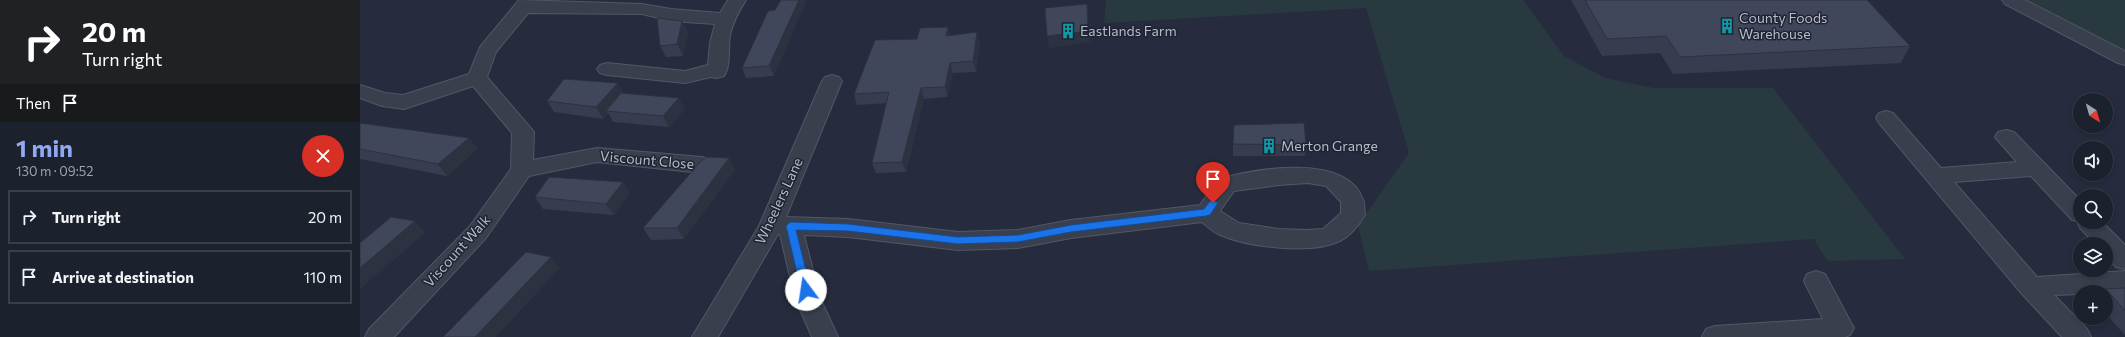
<!DOCTYPE html>
<meta charset="utf-8">
<style>
:root{--surface:#1c212e;--page:#292e3a;--text:#f1f3f6;--muted:#a0a3aa;--line:#3a3e4a;--accent:#91a8f3}
body{margin:0;font-family:Commissioner,sans-serif;background:var(--page);color:var(--text);height:100vh;display:flex;flex-direction:column;font-size:15px;white-space:nowrap}
*{box-sizing:border-box;margin:0}
p{font-size:13px;color:var(--muted)}
.icon{flex:none;width:22px;height:22px;fill:none;stroke:currentColor;stroke-width:2;stroke-linecap:round;stroke-linejoin:round}
.map{position:relative;flex:1;overflow:hidden}
.details{display:flex;flex-direction:column;background:var(--surface);width:360px}
.details>*{flex:none}
.hud{background:#202124;color:#fff;overflow:hidden}
.needle{width:26px;rotate:143deg}
.fabs{position:absolute;left:1713px;top:93px;display:grid;gap:8px}
.fabs a{display:grid;place-items:center;width:40px;height:40px;border-radius:50%;background:var(--surface);box-shadow:0 2px 6px #0003,0 0 0 1px var(--line);font-size:20px}
.pin{position:absolute;display:grid;place-items:center;width:34px;height:34px;color:#fff;margin:-41px -17px;border-radius:50% 50% 50% 0;rotate:-45deg;box-shadow:0 0 4px #0007}
.pin .icon{rotate:45deg}
.me{position:absolute;width:44px;margin:-22px;rotate:346deg;stroke-linejoin:round;filter:drop-shadow(0 0 3px #0008)}
.turn{display:flex;align-items:center;gap:14px;height:84px;padding:0 16px;font-size:18px}
.turn .icon{width:52px;height:52px;stroke-width:2.5}
.turn b{display:block;font-size:28px;line-height:34px}
.then{display:flex;align-items:center;height:38px;padding:0 16px;background:#0003;gap:8px;font-size:15px}
.round{display:grid;place-items:center;flex:none;width:42px;height:42px;border-radius:21px;background:var(--page)}
.headline{display:flex;align-items:center;justify-content:space-between;height:68px;padding:0 16px}
h1{font-size:24px;font-weight:700;line-height:30px;color:var(--accent)}
ul{padding:0;list-style:none}
li{display:flex;align-items:center;gap:12px;height:54px;margin:0 8px 6px;padding:0 8px;border:2px solid var(--line);border-radius:0px}
li div{flex:1}
li b{display:block;font-size:15px}
li em{font-style:normal}
main{display:flex;flex:1;min-height:0}
.map>svg:first-child{display:block}
.green{fill:#28393f}
.lines{fill:none;stroke-linecap:round;stroke-linejoin:round}
.minor-casing{stroke:#525766;stroke-width:2}
.minor{fill:#3a3f4e;fill-rule:evenodd}
.wall{fill:#373d4e}
.shaded-wall{fill:#2d3240}
.building{fill:#40475b;stroke:#2d3240}
.route{fill:#1a73e8;stroke:#114b97}
.labels{text-anchor:middle;stroke-width:3;stroke-linejoin:round;paint-order:stroke}
.poi-label{font-size:14px;fill:#b6bac9;stroke:#1f2433;text-anchor:start}
.street-label{font-size:14px;fill:#b6bac9;stroke:#1f2433}
</style>
<main>
<section class="details">
<div class="hud">
<div class="turn"><svg class="icon" aria-label="right" viewBox="0 0 24 24"><path d="M7 20v-9h11M14 6l5 5-5 5"/></svg><div><b>20 m</b>Turn right</div></div>
<div class="then">Then<svg class="icon" aria-label="arrive" viewBox="0 0 24 24"><path d="M6 21V4h12l-3 4 3 4H6"/></svg></div>
</div>
<div class="headline"><div><h1>1 min</h1><p>130 m · 09:52</p></div><a class="round" style="background:#d93025;color:#fff"><svg class="icon" aria-label="close" viewBox="0 0 24 24"><path d="M6 6l12 12M18 6L6 18"/></svg></a></div>
<ul>
<li><svg class="icon" aria-label="right" viewBox="0 0 24 24"><path d="M7 20v-9h11M14 6l5 5-5 5"/></svg><div><b>Turn right</b></div><em>20 m</em></li>
<li><svg class="icon" aria-label="arrive" viewBox="0 0 24 24"><path d="M6 21V4h12l-3 4 3 4H6"/></svg><div><b>Arrive at destination</b></div><em>110 m</em></li>
</ul>
</section>
<div class="map">
<svg width="1765" height="337" viewBox="0 0 1765 337">
<rect width="100%" height="100%" fill="#262c3e"/>
<g class="green">
<polygon points="746,0 1163,0 1204,56 1245,78 1294,88 1413,88 1545,259 1467,261 1454,239 1009,271 998,225 1049,153 1006,8 744,23"/>
<polygon points="1651,0 1765,0 1765,59"/>
</g>
<g class="lines">
<g class="minor-casing">
<g id="minor">
<path d="M 159,0 L 282,4 L 311,9 L 360,13 L 368,0 L 386,0 C 379,11 373,22 370,35 C 368,48 371,66 364,76 L 357,78 L 351,77 L 325,83 L 247,75 L 240,73 L 237,69 L 240,65 L 247,63 L 325,71 L 348,65 L 350,43 L 355,24 L 311,21 L 282,14 L 168,13 L 136,52 L 127,77 L 174,132 L 173,160 L 237,148 L 342,157 L 350,160 L 353,165 L 350,170 L 342,173 L 237,162 L 169,176 L 126,238 L 34,337 L 5,337 L 9,329 L 110,226 L 151,169 L 152,133 L 113,86 L 44,109 L 22,106 L 0,98 L 0,85 L 25,93 L 43,95 L 109,74 L 120,47 Z"/>
<polygon points="1642,0 1665,0 1765,51 1765,65 1758,63 1645,4"/>
<path d="M 472,75 L 479,77 L 482,81 L 426,217 L 488,219 L 598,232 L 658,230 L 711,220 L 840,205 L 859,179 C 895,169 987,152 1003,200 C 1005,204 1004,210 1005,215 C 999,225 990,236 980,241 C 951,255 888,247 860,235 C 853,232 848,227 842,222 L 711,238 L 658,248 L 598,250 L 488,237 L 444,235 L 460,298 L 478,337 L 452,337 L 435,298 L 420,234 L 418,234 L 358,337 L 332,337 L 399,226 L 462,81 L 465,77 ZM 948,183 L 966,186 L 981,202 L 981,213 L 963,229 L 946,230 L 918,229 L 879,223 L 860,211 L 874,191 L 919,185 Z"/>
<polygon points="1526,111 1533,113 1581,168 1657,162 1635,137 1638,132 1646,130 1654,132 1720,200 1720,222 1742,222 1765,245 1765,269 1756,267 1746,256 1746,244 1735,244 1720,228 1717,221 1712,220 1671,176 1594,182 1677,277 1765,271 1765,291 1720,292 1720,294 1694,295 1727,329 1731,337 1702,337 1662,294 1519,123 1516,118 1519,113"/>
<polygon points="1456,271 1465,274 1490,321 1494,328 1490,335 1485,337 1342,337 1346,329 1355,326 1463,319 1444,281 1447,274"/>
</g>
</g>
<use href="#minor" class="minor"/>
</g>
<g class="wall">
<polygon points="1211,0 1507,0 1550,46 1541,63 1313,74 1300,53 1242,56"/>
<polygon points="415,10 414,76 386,78 382,68"/>
<polygon points="322,21 328,33 323,56 306,57 300,46"/>
<polygon points="588,27 590,35 620,43 616,72 593,73 587,97 564,99 546,172 516,173 512,163 527,103 497,105 494,94 557,39"/>
<polygon points="264,93 325,109 309,127 253,122 248,113 243,119 194,112 187,101"/>
<polygon points="0,123 109,138 117,149 87,176 0,159"/>
<polygon points="873,144 946,145 945,156 873,156"/>
<polygon points="369,158 375,169 324,239 291,240 283,228"/>
<polygon points="263,182 270,193 254,215 183,209 175,197"/>
<polygon points="1765,288 1765,335 1746,314 1746,292 1743,292 1746,289"/>
</g>
<g class="shaded-wall">
<polygon points="439,0 447,0 414,76 409,66"/>
<polygon points="727,4 728,16 730,42 689,48 687,36"/>
<polygon points="322,21 328,33 323,56 317,44"/>
<polygon points="588,27 591,37 586,36"/>
<polygon points="617,32 620,43 616,72 613,61"/>
<polygon points="590,63 593,73 587,97 585,87"/>
<polygon points="258,83 265,94 246,111 248,113 243,119 236,107"/>
<polygon points="561,88 564,99 546,172 542,162"/>
<polygon points="319,98 325,109 309,127 303,116"/>
<polygon points="109,138 117,149 87,176 78,164"/>
<polygon points="369,158 375,169 324,239 317,228"/>
<polygon points="263,182 270,193 254,215 246,204"/>
<polygon points="55,221 65,233 0,289 0,268"/>
<polygon points="191,257 200,268 136,337 115,337"/>
</g>
<g class="building">
<polygon points="421,0 439,0 409,66 382,68 408,11 415,10"/>
<polygon points="1225,0 1507,0 1550,46 1320,57 1306,36 1247,39"/>
<polygon points="727,4 728,31 687,36 685,8"/>
<polygon points="297,18 322,21 317,44 300,46"/>
<polygon points="588,27 586,36 617,32 613,61 590,63 585,87 561,88 542,162 512,163 529,92 494,94 515,40 557,39 560,28"/>
<polygon points="204,79 258,83 236,107 187,101"/>
<polygon points="261,93 319,98 303,116 246,111"/>
<polygon points="0,123 109,138 78,164 0,149"/>
<polygon points="944,123 946,145 873,144 874,125"/>
<polygon points="347,157 369,158 317,228 283,228 340,162"/>
<polygon points="189,177 263,182 246,204 175,197"/>
<polygon points="31,217 55,221 0,268 0,243"/>
<polygon points="166,252 191,257 115,337 83,337"/>
<polygon points="1765,288 1765,311 1746,289"/>
</g>
<polygon class="route" points="853,200 858,203 850,215 846,216 711,232 658,242 598,244 488,231 436,230 451,290 446,294 441,290 426,226 430,222 488,224 598,237 658,235 711,225 844,209 850,201"/>
<defs>
<g id="building-bare" transform="scale(1.2)"><path d="M-4-6H4V6H1V3H-1V6H-4ZM-2.5-4.3h1.7v1.8h-1.7ZM.8-4.3h1.7v1.8H.8ZM-2.5-1h1.7V.8h-1.7ZM.8-1h1.7V.8H.8Z" fill="#0f9aa8" stroke="#1f2433" stroke-width="2.5" paint-order="stroke"/></g>
</defs>
<g fill-rule="evenodd">
<use href="#building-bare" x="1367" y="26"/>
<use href="#building-bare" x="708" y="31"/>
<use href="#building-bare" x="909" y="146"/>
</g>
<g class="labels">
<g class="poi-label">
<text x="1379" y="23">County Foods<tspan x="1379" dy="16">Warehouse</tspan></text>
<text x="720" y="36">Eastlands Farm</text>
<text x="921" y="151">Merton Grange</text>
</g>
<g class="street-label">
<text transform="translate(287 160) rotate(5)" y="5">Viscount Close</text>
<text transform="translate(419 201) rotate(-65)" y="5">Wheelers Lane</text>
<text transform="translate(97 251) rotate(-48)" y="5">Viscount Walk</text>
</g>
</g>
</svg>
<div class="fabs">
<a><svg class="needle" viewBox="-14 -14 28 28"><path d="M0-13l5 13h-10z" fill="#e53935"/><path d="M0 13l5-13h-10z" fill="#a0a3aa"/></svg></a>
<a><svg class="icon" aria-label="sound" viewBox="0 0 24 24"><path d="M4 9h4l5-4v14l-5-4H4zM17 9q2 3 0 6"/></svg></a>
<a><svg class="icon" aria-label="search" viewBox="0 0 24 24"><circle cx="10" cy="10" r="6"/><path d="M15 15l6 6"/></svg></a>
<a><svg class="icon" aria-label="layers" viewBox="0 0 24 24"><path d="M12 4l9 5-9 5-9-5zM3 14l9 5 9-5"/></svg></a>
<a>+</a>
</div>
<div class="pin" style="left:853px;top:203px;background:#d93025"><svg class="icon" aria-label="arrive" viewBox="0 0 24 24"><path d="M6 21V4h12l-3 4 3 4H6"/></svg></div>
<svg class="me" style="left:446px;top:290px" viewBox="-20 -20 40 40"><circle r="19" fill="#fff"/><path d="M0-13L10 11 0 6-10 11z" fill="#1a73e8"/></svg>
</div>
</main>
